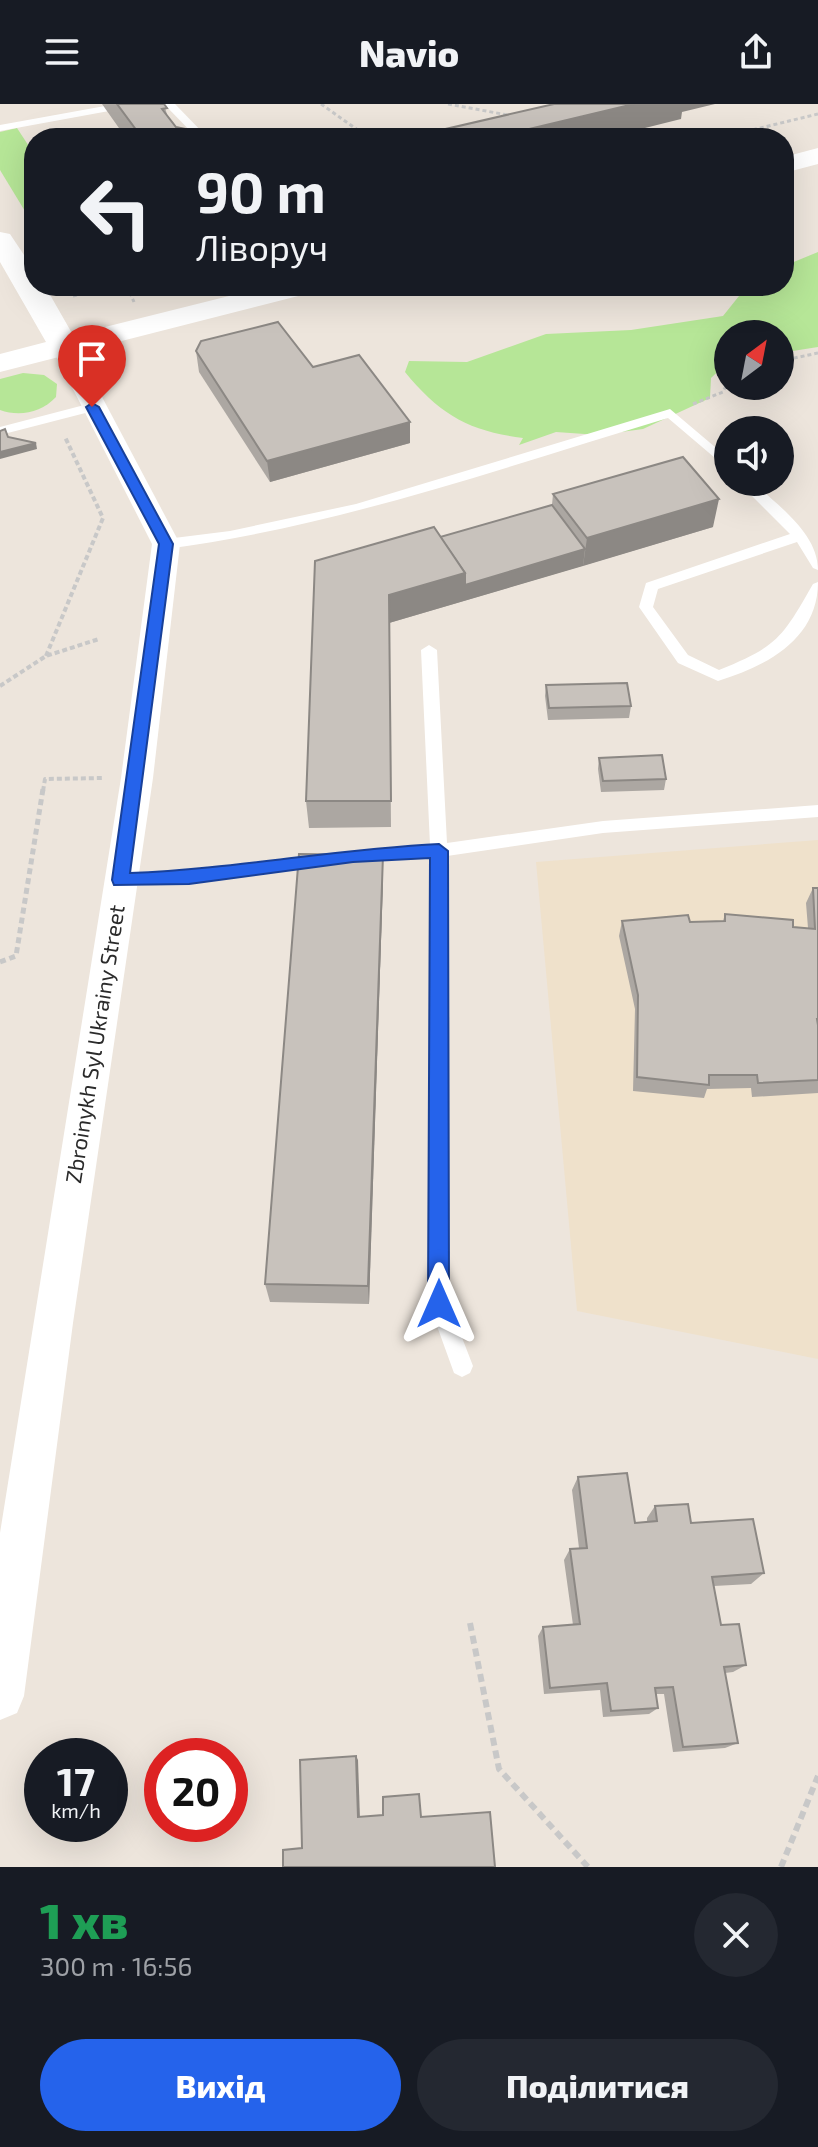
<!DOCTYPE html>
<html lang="uk">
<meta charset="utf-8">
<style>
:root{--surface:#171b24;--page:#242831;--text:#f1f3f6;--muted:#9ea1a6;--accent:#2563eb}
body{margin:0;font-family:"Exo 2",sans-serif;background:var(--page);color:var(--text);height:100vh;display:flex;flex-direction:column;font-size:30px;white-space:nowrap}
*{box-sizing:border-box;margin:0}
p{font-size:26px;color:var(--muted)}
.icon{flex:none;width:44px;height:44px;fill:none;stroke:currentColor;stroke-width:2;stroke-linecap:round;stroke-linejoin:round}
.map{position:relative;height:1763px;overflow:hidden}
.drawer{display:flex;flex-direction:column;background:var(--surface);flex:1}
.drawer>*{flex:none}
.guide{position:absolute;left:24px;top:24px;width:770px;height:168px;border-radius:32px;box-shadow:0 8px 32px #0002;background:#171b24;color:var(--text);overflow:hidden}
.needle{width:52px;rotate:32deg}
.fabs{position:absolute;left:714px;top:216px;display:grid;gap:16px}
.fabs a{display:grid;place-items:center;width:80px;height:80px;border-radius:50%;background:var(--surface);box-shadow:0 8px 32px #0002;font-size:40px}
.speed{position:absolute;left:24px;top:1634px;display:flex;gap:16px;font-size:40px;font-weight:700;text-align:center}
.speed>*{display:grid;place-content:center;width:104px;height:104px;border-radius:50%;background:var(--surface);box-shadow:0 8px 32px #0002;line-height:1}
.speed small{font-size:20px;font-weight:400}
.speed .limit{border:12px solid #d22;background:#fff;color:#111}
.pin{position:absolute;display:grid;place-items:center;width:68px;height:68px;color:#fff;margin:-82px -34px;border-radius:50% 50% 50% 0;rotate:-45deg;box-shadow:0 0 8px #0007}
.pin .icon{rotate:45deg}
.me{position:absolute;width:88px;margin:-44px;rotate:0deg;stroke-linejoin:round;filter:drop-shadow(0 0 6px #0008)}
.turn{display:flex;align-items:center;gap:28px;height:168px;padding:0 40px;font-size:36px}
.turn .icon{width:104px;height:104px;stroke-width:2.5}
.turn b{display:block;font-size:56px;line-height:68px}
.round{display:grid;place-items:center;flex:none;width:84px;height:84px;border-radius:42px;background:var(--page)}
.summary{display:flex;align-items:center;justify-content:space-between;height:136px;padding:0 40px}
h1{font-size:48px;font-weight:800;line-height:60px;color:#1e9e55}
.action{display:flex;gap:16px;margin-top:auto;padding:16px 40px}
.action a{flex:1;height:92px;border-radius:48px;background:var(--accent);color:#fff;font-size:32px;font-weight:800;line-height:92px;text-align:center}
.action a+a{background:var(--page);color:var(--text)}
header{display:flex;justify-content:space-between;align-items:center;height:104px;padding:0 40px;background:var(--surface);font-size:36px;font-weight:800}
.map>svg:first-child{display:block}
.education{fill:#efe1cb}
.green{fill:#b6e697}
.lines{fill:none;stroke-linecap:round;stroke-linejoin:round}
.path-far3{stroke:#c8c8c8;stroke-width:3;stroke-dasharray:4 3;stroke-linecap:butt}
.path-far2{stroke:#c8c8c8;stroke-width:4;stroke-dasharray:5 3;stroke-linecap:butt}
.path-far1{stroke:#c8c8c8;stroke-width:5;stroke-dasharray:6 4;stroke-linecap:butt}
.path{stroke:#c8c8c8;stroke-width:6;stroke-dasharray:8 5;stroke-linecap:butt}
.lane{fill:#fff;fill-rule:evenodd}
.street{fill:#fff;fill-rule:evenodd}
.secondary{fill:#fff;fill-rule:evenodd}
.wall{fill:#aca7a2}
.shaded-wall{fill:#8c8884}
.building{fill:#c8c2bc;stroke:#8c8884;stroke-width:2}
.route{fill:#2563eb;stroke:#184099;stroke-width:2}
.labels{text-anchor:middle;stroke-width:6;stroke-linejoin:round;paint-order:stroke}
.street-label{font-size:22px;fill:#2b2b2b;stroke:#fff}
</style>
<header><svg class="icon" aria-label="menu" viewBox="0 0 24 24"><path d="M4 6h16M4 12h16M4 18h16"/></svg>Navio<svg class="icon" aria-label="share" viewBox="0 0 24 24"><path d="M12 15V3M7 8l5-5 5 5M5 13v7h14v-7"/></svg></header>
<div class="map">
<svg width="818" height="1763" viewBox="0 0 818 1763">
<rect width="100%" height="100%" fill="#ede5dc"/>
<polygon class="education" points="818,736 818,1255 577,1207 536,758"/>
<g class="green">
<polygon points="17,24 34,50 34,122 0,66 0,28"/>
<path d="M 818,148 L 818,243 L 780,249 L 780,230 L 728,230 L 728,258 L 711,274 L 710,294 L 643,325 L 599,331 L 556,328 L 519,341 L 523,334 C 469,327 440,311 405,268 L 409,257 L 467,258 L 546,230 L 631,226 L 723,212 L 747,182 L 784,182 L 784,162 Z"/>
<path d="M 23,269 L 44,271 L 57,280 L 56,293 C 41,309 19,313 0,306 L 0,275 Z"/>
</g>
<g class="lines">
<g class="path-far3">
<polyline points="321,0 369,34"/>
<polyline points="448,0 513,12"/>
<polyline points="719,34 818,10"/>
<polyline points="127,182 134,198"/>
<polyline points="73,192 115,182"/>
<polyline points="780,257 818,249"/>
<polyline points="693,300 723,288 728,277"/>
</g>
<g class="path-far2">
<polyline points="46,552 103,414 65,333"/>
<polyline points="0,582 46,552 99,535"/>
<polyline points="43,687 45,675 104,674"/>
</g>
<polyline class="path-far1" points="0,858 16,852 43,685"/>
<g class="path">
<polyline points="470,1519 499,1665 588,1763"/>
<polyline points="781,1763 818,1672"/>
</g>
<g class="lane">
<polygon points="164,0 175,0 208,34 197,34"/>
<polygon points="105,2 109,3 109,7 0,27 0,21"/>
<polygon points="92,299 99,303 97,306 0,331 0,323"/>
<path d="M 670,305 L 728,354 L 728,365 L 668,314 C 501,364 339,422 166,445 L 159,440 L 166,435 L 230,427 L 356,400 Z"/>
<path d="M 738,378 L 753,378 C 778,402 818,429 818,466 L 813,464 L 797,438 L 658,485 L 653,503 L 688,551 L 719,566 C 778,542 782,534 813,480 L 818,478 C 818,535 767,562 718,577 L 678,559 L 639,503 L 646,479 L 790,430 Z"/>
<path d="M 429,541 L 437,546 L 447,739 L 603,717 L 818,701 L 818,713 L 603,729 L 447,752 L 449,1200 L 473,1262 L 470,1269 L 462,1273 L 454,1269 L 429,1200 L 431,754 C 327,759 225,778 121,783 L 112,776 L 121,769 C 225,765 327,746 430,741 L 421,546 Z"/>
</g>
<polygon class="street" points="63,235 75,242 180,440 153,674 73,1219 24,1592 17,1609 0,1616 0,1429 121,674 152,440 51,242"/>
<g class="secondary">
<polygon points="818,44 818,60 784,69 784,53"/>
<polygon points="0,128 10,130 34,166 34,182 45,182 73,231 269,182 319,182 314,188 0,268 0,250 46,238 0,158"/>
</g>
</g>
<g class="wall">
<polygon points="102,0 164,0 168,14 176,23 228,34 126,34"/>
<polygon points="196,247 313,263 410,318 410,339 270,378 199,268"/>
<polygon points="553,390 713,423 389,519 391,723 309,724 306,697 315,457 440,433 552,401"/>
<polygon points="546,581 631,602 629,614 548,616 545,592"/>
<polygon points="599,654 666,675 664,686 601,688 598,665"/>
<polygon points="383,751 383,776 369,1200 270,1198 265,1180"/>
<polygon points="813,784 818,784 818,989 752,993 751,984 707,985 704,994 633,987 635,905 619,832 622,817 690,818 723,817 725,810 793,823 808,824 806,799"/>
<polygon points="578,1373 635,1419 647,1418 647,1414 655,1402 691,1419 764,1469 751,1480 714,1482 721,1521 746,1561 733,1568 725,1569 738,1639 725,1644 673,1648 664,1590 656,1590 658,1604 649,1610 603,1613 600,1586 544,1590 538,1532 543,1523 573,1521 564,1456 570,1445 579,1444 572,1386"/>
</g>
<g class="shaded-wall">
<polygon points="634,0 715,0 682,8 681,15 605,34 491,34"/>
<polygon points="410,318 410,339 270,378 267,357"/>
<polygon points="36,339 37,345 0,355 0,348"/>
<polygon points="719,395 713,423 583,462 587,434"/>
<polygon points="585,445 583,462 389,519 391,723 389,491 465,469"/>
<polygon points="383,751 383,776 369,1200 368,1182"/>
<polygon points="356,1652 358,1656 360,1715 358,1713"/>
</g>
<g class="building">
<polygon points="117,0 164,0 167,4 162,5 176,23 228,34 145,34 140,31"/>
<polygon points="554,0 634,0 491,34 399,34 426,26 428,29"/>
<polygon points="278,218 313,263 359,251 410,318 267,357 196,247 201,237"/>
<polygon points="5,325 8,333 36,339 0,348 0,327"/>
<polygon points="683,353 719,395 587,434 553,390"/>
<polygon points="552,401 585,445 465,481 465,469 440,433"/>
<polygon points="434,423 465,469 389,491 391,697 306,697 315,457"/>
<polygon points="627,579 631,602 549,604 546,581"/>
<polygon points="662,651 666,675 603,677 599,654"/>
<polygon points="299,750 383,751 368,1182 265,1180"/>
<polygon points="813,784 818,784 818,915 817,915 818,921 818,976 758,979 757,971 709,971 709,981 637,973 638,891 622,817 688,811 690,818 725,817 725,810 793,816 793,823 815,825"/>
<polygon points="627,1369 635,1419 657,1417 655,1402 688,1400 691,1419 753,1415 764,1469 712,1473 721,1521 739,1520 746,1561 724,1563 738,1639 683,1643 673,1583 655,1584 658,1604 611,1607 607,1579 550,1584 543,1523 580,1520 570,1445 587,1444 578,1373"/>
<polygon points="356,1652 358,1713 383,1711 383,1693 419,1690 421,1713 490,1708 495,1763 283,1763 283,1746 302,1744 300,1656"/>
</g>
<path class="route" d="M 92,299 L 99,303 L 173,440 L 130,769 C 234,765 335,745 439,740 L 448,747 L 449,1200 L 446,1207 L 439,1210 L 431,1207 L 428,1200 L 430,754 L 353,758 L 189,780 L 114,781 L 112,776 L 159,440 L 86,303 Z"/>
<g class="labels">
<g class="street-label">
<text transform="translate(95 940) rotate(-81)" y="8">Zbroinykh Syl Ukrainy Street</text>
</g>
</g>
</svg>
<div class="fabs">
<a><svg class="needle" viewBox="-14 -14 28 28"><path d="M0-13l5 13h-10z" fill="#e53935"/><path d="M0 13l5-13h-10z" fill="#9ea1a6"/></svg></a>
<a><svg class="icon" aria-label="sound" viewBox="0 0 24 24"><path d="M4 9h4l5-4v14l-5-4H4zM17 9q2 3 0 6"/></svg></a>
</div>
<div class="speed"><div>17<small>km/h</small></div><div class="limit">20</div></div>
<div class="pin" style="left:92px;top:303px;background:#d93025"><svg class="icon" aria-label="arrive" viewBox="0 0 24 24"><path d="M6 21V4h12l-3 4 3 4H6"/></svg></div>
<svg class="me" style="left:439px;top:1200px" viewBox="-20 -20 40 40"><path d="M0-17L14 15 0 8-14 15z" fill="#2563eb" stroke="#fff" stroke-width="4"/></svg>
<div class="guide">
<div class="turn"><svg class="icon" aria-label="left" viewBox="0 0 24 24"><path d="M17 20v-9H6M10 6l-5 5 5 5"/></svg><div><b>90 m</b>Ліворуч</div></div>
</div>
</div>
<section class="drawer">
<div class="summary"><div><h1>1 хв</h1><p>300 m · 16:56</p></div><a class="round"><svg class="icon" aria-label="close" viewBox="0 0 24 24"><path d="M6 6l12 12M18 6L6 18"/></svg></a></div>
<div class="action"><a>Вихід</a><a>Поділитися</a></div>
</section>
